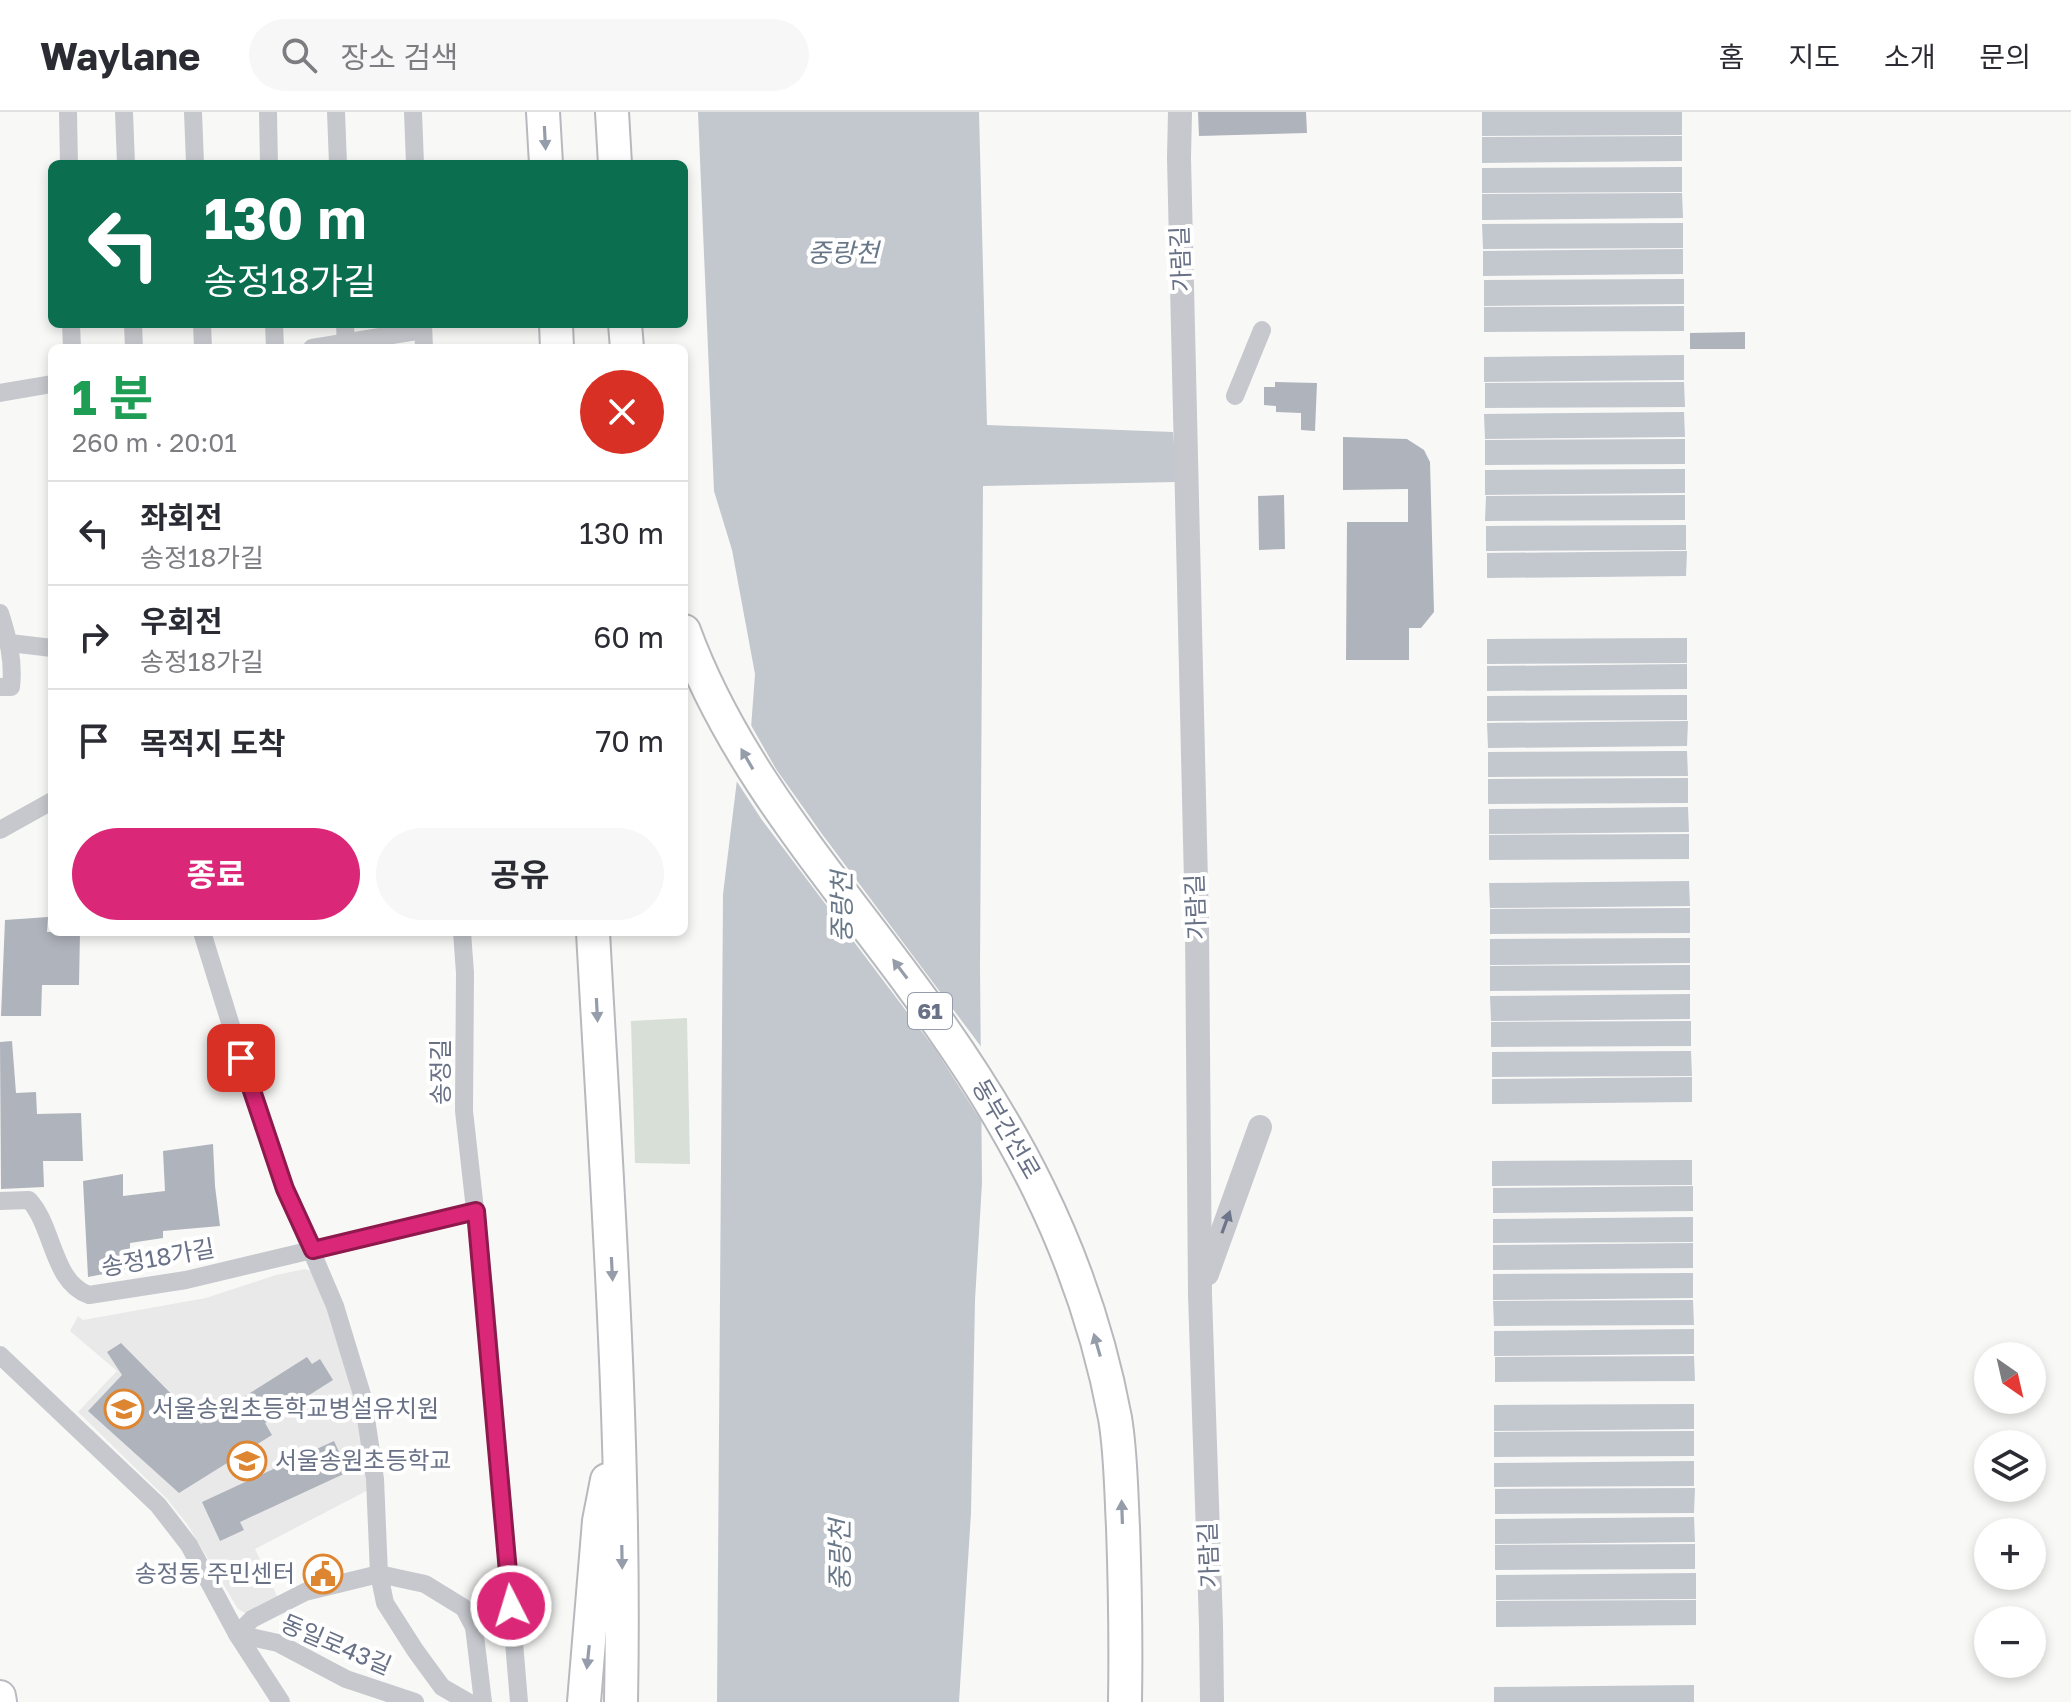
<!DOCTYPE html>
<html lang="ko">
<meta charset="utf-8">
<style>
:root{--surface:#fff;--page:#f7f7f7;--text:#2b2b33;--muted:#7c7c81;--line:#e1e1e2;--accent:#db2777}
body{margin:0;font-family:"Golos Text","Noto Sans KR",sans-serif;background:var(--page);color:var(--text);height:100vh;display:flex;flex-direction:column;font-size:30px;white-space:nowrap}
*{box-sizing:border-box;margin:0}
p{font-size:26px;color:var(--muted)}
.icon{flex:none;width:44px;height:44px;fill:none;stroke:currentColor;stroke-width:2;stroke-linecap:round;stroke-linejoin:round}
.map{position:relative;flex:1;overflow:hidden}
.details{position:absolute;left:48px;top:232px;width:640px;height:592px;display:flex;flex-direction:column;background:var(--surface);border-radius:12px;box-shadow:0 4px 12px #0003}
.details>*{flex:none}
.banner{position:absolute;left:48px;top:48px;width:640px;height:168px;border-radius:12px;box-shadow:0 4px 12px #0003;background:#0b6e4f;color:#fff;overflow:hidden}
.needle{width:52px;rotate:146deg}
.tools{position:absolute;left:1974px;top:1230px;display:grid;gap:16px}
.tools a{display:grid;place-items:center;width:72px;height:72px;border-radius:50%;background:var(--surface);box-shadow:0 4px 12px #0003;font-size:40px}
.pin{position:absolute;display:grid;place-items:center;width:68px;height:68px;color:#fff;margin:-34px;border-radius:16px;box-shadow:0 4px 12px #0006}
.me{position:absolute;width:88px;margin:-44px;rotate:355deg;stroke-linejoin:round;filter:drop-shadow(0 0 6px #0008)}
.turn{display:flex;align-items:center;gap:28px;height:168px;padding:0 24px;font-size:36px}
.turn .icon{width:104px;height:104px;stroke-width:2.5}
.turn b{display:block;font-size:56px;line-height:68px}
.round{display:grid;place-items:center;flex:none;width:84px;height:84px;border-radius:42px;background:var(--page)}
.head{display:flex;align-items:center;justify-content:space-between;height:136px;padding:0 24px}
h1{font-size:48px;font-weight:700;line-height:60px;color:#1e9e55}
.cta{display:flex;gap:16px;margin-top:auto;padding:16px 24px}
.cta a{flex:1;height:92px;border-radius:48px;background:var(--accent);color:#fff;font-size:32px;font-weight:700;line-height:92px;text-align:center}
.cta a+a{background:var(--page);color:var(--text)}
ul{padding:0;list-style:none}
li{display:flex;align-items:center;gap:24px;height:104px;padding:0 24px;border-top:2px solid var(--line)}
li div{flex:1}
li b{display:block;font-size:30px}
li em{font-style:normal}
header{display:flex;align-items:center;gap:48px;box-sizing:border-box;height:112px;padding:0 40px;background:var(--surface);border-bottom:2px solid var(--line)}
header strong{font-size:38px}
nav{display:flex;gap:44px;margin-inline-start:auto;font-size:28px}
.search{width:560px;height:72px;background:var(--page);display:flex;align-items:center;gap:20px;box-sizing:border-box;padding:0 28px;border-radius:44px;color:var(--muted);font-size:30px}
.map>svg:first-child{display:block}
.built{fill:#e9e9e9}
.green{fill:#d8dfd7}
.water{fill:#c3c8cf}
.pier{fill:#f8f8f6}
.building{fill:#afb3bc}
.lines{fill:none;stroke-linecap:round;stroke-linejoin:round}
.primary-casing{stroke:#b9bbc1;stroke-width:34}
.trunk-casing{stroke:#b7b9bd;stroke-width:36}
.minor{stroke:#c6c8cd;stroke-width:18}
.tertiary{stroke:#c6c8cd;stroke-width:24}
.primary{stroke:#fff;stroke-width:30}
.trunk{stroke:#fff;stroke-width:32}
.oneway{fill:#959caa}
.oneway2{fill:#6d758a}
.route-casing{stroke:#8e194d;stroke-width:20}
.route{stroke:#db2777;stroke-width:14}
.labels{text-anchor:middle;stroke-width:8;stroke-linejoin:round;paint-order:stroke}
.shield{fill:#fff;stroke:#959caa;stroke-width:2}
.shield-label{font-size:22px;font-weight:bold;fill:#687186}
.street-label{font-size:24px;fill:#687186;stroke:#fff}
.poi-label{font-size:24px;fill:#687186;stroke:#fff;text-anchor:start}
.water-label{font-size:26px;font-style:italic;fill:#697888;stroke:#fff}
</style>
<header>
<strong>Waylane</strong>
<div class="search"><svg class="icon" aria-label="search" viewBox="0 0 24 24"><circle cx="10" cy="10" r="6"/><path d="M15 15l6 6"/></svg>장소 검색</div>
<nav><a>홈</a><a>지도</a><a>소개</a><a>문의</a></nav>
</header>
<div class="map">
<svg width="2071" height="1590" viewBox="0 0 2071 1590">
<rect width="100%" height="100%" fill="#f8f8f6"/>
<polygon class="built" points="305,1157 311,1159 337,1218 374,1375 255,1437 278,1486 250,1504 238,1497 187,1412 167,1387 78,1300 117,1259 70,1219 78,1204 83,1208 206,1186 276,1163"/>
<polygon class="green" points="687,906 690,1052 635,1051 631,909"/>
<g class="water">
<polygon points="698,0 979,0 987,313 1173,320 1177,370 983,374 980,855 982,1071 975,1188 971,1401 959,1590 717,1590 723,782 737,668 751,616 755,562 732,438 714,379"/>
<polygon points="1482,0 1682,0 1682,23 1482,24"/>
<polygon points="1682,24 1682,49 1482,51 1482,25"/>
<polygon points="1682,55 1682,80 1482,81 1482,56"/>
<polygon points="1682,81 1683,106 1482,108 1482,82"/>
<polygon points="1683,111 1683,136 1483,137 1482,112"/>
<polygon points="1683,137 1683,162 1483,164 1483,139"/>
<polygon points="1684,167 1684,192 1484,194 1484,168"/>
<polygon points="1684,194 1684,219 1484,220 1484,195"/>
<polygon points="1684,243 1684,268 1484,270 1484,245"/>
<polygon points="1684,270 1685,295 1485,296 1485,271"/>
<polygon points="1684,300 1685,325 1485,327 1484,302"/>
<polygon points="1685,327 1685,352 1485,353 1485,328"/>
<polygon points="1685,357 1685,381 1485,383 1485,358"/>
<polygon points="1685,383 1685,408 1485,409 1486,384"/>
<polygon points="1686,413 1686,438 1486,439 1486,414"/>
<polygon points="1687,439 1686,464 1487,466 1487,441"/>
<polygon points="1687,526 1687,551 1487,552 1487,527"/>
<polygon points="1687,552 1687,577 1487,579 1487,554"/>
<polygon points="1687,583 1687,608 1487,609 1487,584"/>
<polygon points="1688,609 1687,634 1488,636 1487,611"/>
<polygon points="1687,639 1688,664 1488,665 1488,640"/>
<polygon points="1688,666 1688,691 1488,692 1488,667"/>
<polygon points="1688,695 1689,720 1489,722 1489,697"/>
<polygon points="1689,722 1689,747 1489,748 1489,723"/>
<polygon points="1689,769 1690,794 1490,796 1489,771"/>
<polygon points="1690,796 1690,821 1490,822 1490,797"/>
<polygon points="1690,826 1690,851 1490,853 1490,827"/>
<polygon points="1690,853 1690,878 1490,879 1490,854"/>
<polygon points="1690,882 1690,907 1491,909 1490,884"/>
<polygon points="1691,909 1691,934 1491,935 1491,910"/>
<polygon points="1691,939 1692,964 1492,965 1492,940"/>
<polygon points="1692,965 1692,990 1492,992 1492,967"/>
<polygon points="1692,1048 1692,1073 1492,1074 1492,1049"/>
<polygon points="1693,1074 1693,1099 1493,1101 1493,1076"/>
<polygon points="1693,1105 1693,1130 1493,1131 1493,1107"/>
<polygon points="1693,1131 1693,1156 1493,1158 1493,1133"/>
<polygon points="1693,1161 1693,1186 1493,1188 1493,1162"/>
<polygon points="1693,1188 1694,1213 1494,1214 1493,1189"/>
<polygon points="1694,1217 1694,1242 1494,1244 1494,1219"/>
<polygon points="1694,1244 1695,1269 1495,1270 1495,1245"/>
<polygon points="1694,1292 1694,1317 1494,1319 1494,1293"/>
<polygon points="1694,1319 1694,1344 1494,1345 1494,1320"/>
<polygon points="1694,1349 1694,1374 1494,1375 1494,1351"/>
<polygon points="1695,1376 1694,1401 1495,1402 1495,1377"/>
<polygon points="1694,1405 1695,1430 1495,1432 1495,1407"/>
<polygon points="1695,1432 1695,1457 1495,1458 1495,1433"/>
<polygon points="1696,1461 1696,1487 1496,1488 1496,1463"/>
<polygon points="1696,1488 1696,1513 1496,1515 1496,1489"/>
<polygon points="1694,1573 1694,1590 1494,1590 1494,1575"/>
</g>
<polygon class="pier" points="748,608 776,657 822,722 985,940 985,1015 935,937 762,708 734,665"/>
<g class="building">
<polygon points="1198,0 1306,0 1307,21 1199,24"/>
<polygon points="1745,220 1745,237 1690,237 1690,221"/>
<polygon points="1275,270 1317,271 1315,319 1301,318 1301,301 1276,300 1276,294 1264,293 1264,275 1275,275"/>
<polygon points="1343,325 1407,327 1424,338 1430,350 1434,500 1421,516 1409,516 1409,548 1346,548 1347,410 1408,410 1408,377 1343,378"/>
<polygon points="1284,383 1285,437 1259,438 1258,384"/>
<polygon points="48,805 47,820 80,820 79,873 42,873 41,904 1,904 5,808"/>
<polygon points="12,929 16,981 36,980 37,1002 81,1001 83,1049 43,1049 44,1075 1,1077 0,930"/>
<polygon points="213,1032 215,1074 220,1114 163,1119 163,1126 130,1131 130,1157 88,1165 83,1069 123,1062 123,1084 165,1079 163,1039"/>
<polygon points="121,1231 201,1312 307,1245 312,1252 320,1247 333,1268 265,1311 272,1323 179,1381 88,1299 122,1263 107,1240"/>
<polygon points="334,1329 348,1360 240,1410 244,1418 220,1429 202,1390"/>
</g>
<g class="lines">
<g class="primary-casing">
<polyline id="primary" points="0,1584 1,1590"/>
</g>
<g class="trunk-casing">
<g id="trunk">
<polyline points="543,0 546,52"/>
<polyline points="612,0 615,52"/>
<polyline points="556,212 557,236"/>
<polyline points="625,212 627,236"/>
<path d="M 684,519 C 733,653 828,760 911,873 C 1011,1007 1084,1140 1115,1306 C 1121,1341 1121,1379 1123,1415 C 1125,1473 1126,1532 1125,1590"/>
<path d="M 593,820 C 607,1077 626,1333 621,1590"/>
<polyline points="584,1590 599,1409 607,1368"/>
</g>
</g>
<g class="minor">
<polyline points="68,0 69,52"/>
<polyline points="124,0 126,52"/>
<polyline points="193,0 195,52"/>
<polyline points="268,0 269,52"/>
<polyline points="336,0 338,52"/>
<polyline points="413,0 415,52"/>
<polyline points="71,212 72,236"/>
<polyline points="133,212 134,236"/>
<polyline points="202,212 203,236"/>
<polyline points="274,212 275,236"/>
<polyline points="345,212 346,236"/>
<polyline points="423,212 424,236"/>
<polyline points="312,236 423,218"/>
<polyline points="0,281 52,272"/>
<polyline points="1235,284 1262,218"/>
<path d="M 0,501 C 8,526 14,549 11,575 L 0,575"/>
<polyline points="10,531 52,536"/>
<polyline points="0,718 52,689"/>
<polyline points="202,820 241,946 285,1077 335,1194 363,1286 375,1367 379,1462 385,1491 415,1538 442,1575 468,1590"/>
<polyline points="462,820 465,861 464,999 486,1196 519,1590"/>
<path d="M 0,1089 L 29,1088 C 54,1115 52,1170 89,1183 L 186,1168 L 476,1099"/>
<polyline points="0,1243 158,1393 189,1433 237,1522 281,1590"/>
<polyline points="237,1522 252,1507 305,1480 379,1462 425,1472 464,1496 474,1515 483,1590"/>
<polyline points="237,1522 278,1531 346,1567 415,1590"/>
</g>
<g class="tertiary">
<polyline points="1180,0 1179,46 1197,813 1200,1183 1211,1512 1212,1590"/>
<polyline points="1207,1162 1260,1015"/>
</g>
<use href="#primary" class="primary"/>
<use href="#trunk" class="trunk"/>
</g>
<defs><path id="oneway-solid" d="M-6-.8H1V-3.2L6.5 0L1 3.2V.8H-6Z" transform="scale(2)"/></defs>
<g class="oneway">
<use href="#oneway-solid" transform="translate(545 26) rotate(87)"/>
<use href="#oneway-solid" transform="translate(747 647) rotate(-120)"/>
<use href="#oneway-solid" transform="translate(900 857) rotate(-127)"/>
<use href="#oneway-solid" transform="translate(597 898) rotate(87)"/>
<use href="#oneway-solid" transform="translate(612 1157) rotate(87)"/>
<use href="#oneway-solid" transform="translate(1097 1233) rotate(-106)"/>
<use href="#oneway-solid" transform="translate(1122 1400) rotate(-92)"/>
<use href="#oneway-solid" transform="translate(622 1445) rotate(89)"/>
<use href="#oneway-solid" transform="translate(588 1545) rotate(96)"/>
</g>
<use class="oneway2" href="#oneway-solid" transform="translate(1226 1110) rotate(-70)"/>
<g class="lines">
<g class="route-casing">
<polyline id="route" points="241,946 285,1077 313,1138 476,1099 511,1494"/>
</g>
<use href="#route" class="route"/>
</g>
<defs>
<g id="school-ring" transform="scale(2)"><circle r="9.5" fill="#fff" stroke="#de8531" stroke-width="1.5"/><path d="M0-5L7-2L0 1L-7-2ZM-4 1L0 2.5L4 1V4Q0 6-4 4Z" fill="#de8531"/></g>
<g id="civic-ring" transform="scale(2)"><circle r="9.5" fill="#fff" stroke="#de8531" stroke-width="1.5"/><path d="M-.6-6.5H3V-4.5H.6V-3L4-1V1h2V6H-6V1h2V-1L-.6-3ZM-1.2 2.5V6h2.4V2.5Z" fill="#de8531"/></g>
</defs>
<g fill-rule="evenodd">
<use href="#school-ring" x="124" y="1297"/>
<use href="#school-ring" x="247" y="1349"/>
<use href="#civic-ring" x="323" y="1462"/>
</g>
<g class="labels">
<rect class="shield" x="908" y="881" width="44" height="36" rx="6"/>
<g class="shield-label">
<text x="930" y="907">61</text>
</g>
<g class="street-label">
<text transform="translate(1181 147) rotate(-92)" y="8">가람길</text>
<text transform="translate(1196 795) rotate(-92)" y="8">가람길</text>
<text transform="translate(441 960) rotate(-90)" y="8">송정길</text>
<text transform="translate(1006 1017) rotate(60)" y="8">동부간선로</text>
<text transform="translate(158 1146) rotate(-10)" y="8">송정18가길</text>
<text transform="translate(1209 1443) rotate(-92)" y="8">가람길</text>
<text transform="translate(336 1533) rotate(23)" y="8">동일로43길</text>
</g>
<g class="poi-label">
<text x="152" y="1305">서울송원초등학교병설유치원</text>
<text x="275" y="1357">서울송원초등학교</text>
<text x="295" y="1470" text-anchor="end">송정동 주민센터</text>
</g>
<g class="water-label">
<text x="843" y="150">중랑천</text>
<text transform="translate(842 795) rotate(-90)" y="9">중랑천</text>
<text transform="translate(840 1443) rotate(-90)" y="9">중랑천</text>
</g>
</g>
</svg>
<div class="tools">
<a><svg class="needle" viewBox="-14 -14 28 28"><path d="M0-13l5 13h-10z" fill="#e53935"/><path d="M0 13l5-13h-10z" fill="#7c7c81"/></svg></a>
<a><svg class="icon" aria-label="layers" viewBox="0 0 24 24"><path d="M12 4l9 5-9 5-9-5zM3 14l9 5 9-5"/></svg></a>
<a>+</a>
<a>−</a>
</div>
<div class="pin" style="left:241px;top:946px;background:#d93025"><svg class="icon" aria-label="arrive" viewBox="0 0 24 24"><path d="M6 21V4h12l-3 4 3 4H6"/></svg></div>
<svg class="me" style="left:511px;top:1494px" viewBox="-20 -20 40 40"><circle r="17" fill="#db2777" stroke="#fff" stroke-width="3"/><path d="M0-11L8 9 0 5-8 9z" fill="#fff"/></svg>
<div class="banner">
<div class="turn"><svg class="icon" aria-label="left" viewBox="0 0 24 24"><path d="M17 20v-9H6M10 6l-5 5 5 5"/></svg><div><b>130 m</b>송정18가길</div></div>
</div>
<section class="details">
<div class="head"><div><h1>1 분</h1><p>260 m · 20:01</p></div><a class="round" style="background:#d93025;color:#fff"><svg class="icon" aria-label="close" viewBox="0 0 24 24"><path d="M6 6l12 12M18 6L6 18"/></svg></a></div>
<ul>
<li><svg class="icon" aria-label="left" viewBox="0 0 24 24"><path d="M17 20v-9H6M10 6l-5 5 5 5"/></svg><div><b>좌회전</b><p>송정18가길</p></div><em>130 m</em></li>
<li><svg class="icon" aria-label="right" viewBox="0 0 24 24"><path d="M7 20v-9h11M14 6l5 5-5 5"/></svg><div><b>우회전</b><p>송정18가길</p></div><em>60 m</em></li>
<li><svg class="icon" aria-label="arrive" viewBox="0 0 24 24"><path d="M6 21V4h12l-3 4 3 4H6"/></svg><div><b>목적지 도착</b></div><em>70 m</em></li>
</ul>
<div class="cta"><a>종료</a><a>공유</a></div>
</section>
</div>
